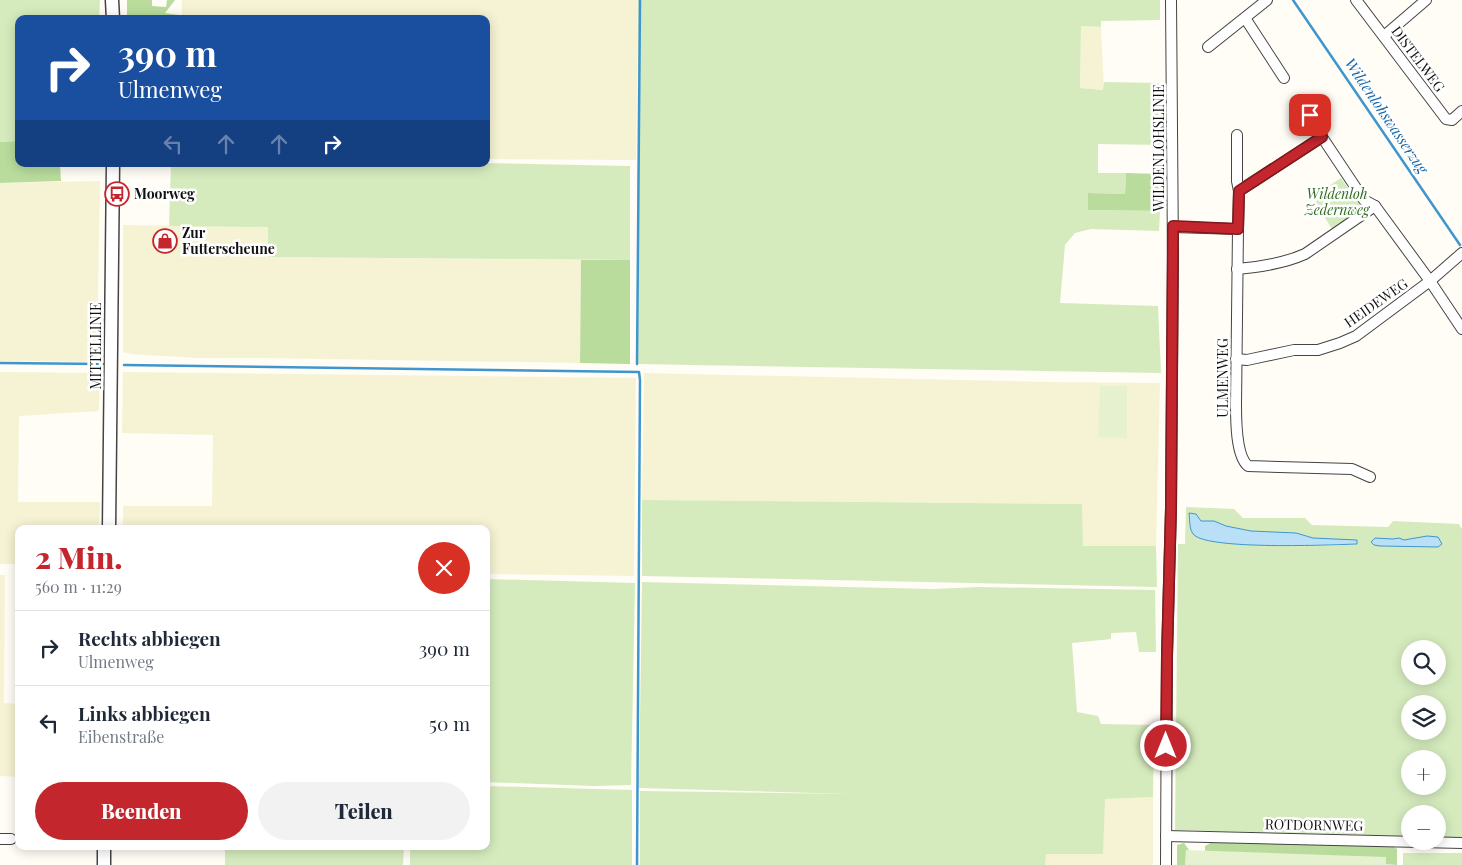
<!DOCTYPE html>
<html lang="de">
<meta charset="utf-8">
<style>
:root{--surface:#fff;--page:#f2f2f3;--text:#1f2937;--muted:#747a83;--line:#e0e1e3;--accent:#c4262e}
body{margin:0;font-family:"Playfair Display",serif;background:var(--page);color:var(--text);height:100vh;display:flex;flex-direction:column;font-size:19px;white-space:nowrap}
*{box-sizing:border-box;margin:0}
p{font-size:16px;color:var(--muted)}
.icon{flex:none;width:28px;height:28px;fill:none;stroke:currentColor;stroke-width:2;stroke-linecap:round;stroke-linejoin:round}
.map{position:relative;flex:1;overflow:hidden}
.details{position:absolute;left:15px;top:525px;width:475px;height:325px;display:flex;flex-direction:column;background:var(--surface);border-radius:10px;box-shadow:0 2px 12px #0003}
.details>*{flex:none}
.guide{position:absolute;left:15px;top:15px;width:475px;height:152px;border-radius:10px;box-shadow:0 2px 12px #0003;background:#1a4fa0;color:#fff;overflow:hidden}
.buttons{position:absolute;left:1401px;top:640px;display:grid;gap:10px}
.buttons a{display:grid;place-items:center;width:45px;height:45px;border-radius:50%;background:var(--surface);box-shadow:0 2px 12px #0003;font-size:25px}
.pin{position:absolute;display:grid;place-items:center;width:42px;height:42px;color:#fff;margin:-21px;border-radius:10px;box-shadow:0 2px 8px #0006}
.me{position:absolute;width:55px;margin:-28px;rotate:0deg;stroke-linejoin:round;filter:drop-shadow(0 0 4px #0008)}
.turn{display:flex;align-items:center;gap:18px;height:105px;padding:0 20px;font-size:22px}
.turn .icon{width:65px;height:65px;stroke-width:2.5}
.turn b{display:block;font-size:35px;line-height:42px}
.lanes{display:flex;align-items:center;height:48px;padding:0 20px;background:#0003;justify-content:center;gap:25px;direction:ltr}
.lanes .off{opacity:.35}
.round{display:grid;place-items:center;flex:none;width:52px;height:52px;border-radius:26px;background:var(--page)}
.summary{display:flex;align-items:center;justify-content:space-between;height:85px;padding:0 20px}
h1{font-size:30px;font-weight:800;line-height:38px;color:var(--accent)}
.primary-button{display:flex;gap:10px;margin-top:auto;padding:10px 20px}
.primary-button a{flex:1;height:58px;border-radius:30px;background:var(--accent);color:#fff;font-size:20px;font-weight:800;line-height:58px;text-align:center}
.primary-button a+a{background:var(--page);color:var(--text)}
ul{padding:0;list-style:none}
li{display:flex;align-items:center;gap:15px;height:75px;padding:0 20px;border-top:1px solid var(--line)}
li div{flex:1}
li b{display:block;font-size:19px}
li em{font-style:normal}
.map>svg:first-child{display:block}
.farmland{fill:#f6f3d4}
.green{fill:#d5ebbd;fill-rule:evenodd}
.forest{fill:#b9dc9c}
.pitch{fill:#e6f2cf}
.water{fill:#b9e0f7;stroke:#3f96cf}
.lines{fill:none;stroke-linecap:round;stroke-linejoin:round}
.stream{stroke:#3f96cf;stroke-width:2.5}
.minor-casing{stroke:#444;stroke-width:12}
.tertiary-casing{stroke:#444;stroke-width:15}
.minor{stroke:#fff;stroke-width:10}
.tertiary{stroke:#fff;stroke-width:12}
.route-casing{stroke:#7f191e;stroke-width:12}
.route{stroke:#c4262e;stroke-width:9}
.labels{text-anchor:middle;stroke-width:5;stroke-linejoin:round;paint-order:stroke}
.street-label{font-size:14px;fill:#111;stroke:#fff}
.poi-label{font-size:14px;font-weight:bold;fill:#111;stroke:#fff;text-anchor:start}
.park-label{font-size:14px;font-style:italic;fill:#2f6b1f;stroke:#fff}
.water-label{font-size:15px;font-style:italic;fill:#1768a6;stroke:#fff}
</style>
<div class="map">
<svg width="1462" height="865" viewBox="0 0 1462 865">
<rect width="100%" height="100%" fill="#fffdf5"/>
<g class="farmland">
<polygon points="182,0 638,0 636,160 486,159 486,19 182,19"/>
<polygon points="1081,26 1101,27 1104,90 1080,88"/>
<polygon points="100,181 97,352 92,362 0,361 0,183"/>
<polygon points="123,225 268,227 268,257 581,260 580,363 263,358 196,358 130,354 123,352"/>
<polygon points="0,372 100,373 99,411 19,416 18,502 100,502 99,529 19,529 19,564 0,564"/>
<polygon points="123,372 636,378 634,576 486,574 486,529 123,529 123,506 212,506 213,435 122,433"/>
<polygon points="644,373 1051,382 1160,383 1156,546 1083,546 1081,504 642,500"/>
<polygon points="0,575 5,575 4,703 19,704 19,777 0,776"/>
<polygon points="1153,797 1153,865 1045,865 1045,854 1104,799"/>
</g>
<g class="green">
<polygon points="0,0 100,0 99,19 19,19 19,141 0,142"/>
<polygon points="638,0 1160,0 1160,20 1101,21 1101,27 1081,26 1080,88 1103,90 1104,82 1160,83 1160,145 1098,144 1098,173 1126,173 1125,194 1088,193 1088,210 1160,211 1159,231 1091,229 1075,233 1065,245 1060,303 1158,306 1161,373 637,364"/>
<polygon points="486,163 630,166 630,260 268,257 268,227 169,226 171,164"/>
<polygon points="1341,178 1360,205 1361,210 1332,229 1312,197"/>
<polygon points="642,500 1082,504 1083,546 1156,546 1157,587 642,576"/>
<path d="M 1186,507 L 1234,509 L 1243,518 L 1305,518 L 1312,525 L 1388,527 L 1393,521 L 1459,524 L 1462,529 L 1462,838 L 1438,837 L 1438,814 L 1410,814 L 1410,836 L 1175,830 L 1178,544 L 1185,544 ZM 1189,514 L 1196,514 L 1201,521 L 1214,521 L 1226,526 L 1251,531 L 1296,533 L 1313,538 L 1335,539 L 1357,544 C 1331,547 1212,549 1195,535 C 1189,531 1190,521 1189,514 ZM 1410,649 L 1438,649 L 1438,676 L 1410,676 ZM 1410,704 L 1438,704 L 1438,731 L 1410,731 ZM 1410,759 L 1438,759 L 1438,786 L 1410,786 Z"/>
<polygon points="486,579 635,583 631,785 594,786 486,782"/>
<polygon points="642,582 932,589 980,587 1155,590 1156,652 1139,652 1136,632 1111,633 1111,639 1072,643 1077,712 1098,716 1101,724 1154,725 1153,797 1105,799 1103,854 1046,854 1045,865 640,865 640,791 851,794 639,788"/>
<polygon points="486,786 632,790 632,865 410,865 410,846 486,846"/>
<polygon points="225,846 404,846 403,865 225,865"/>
<rect x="1403" y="853" width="59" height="12"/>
</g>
<g class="forest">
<polygon points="127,0 152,0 152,6 166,7 167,0 175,0 165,13 179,15 179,19 127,19"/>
<polygon points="19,141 19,164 60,164 61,181 0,183 0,142"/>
<polygon points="1126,173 1159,174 1160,211 1088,210 1088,193 1125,194"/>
<polygon points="581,260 630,260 630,364 580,363"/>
<polygon points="1212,842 1393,846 1397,849 1397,865 1205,852 1205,846"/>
<polygon points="1184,843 1189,850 1188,865 1177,865 1177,845"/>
</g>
<g class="pitch">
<polygon points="1100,386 1127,386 1127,438 1098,437"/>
<polygon points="1186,850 1386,857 1386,865 1185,865"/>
</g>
<g class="water">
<path d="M 1189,513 L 1196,514 L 1201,521 L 1214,521 L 1226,526 L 1251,531 L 1296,533 L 1313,538 L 1357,540 L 1357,544 C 1330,545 1211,550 1194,535 C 1189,530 1190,521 1189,513 Z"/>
<polygon points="1427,536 1438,537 1442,544 1438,547 1380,546 1374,545 1371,542 1375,538 1393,539 1399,538 1404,540"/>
</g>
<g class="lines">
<g class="stream">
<polyline points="1293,0 1460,245"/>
<polyline points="0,363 103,364"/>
<polyline points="637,364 640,0"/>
<polyline points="124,365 639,372 640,380 637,865"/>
</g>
<g class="minor-casing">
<g id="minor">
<polyline points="1356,0 1446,119 1452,120 1462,111"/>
<polyline points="1245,18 1284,78"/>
<polyline points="1384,36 1426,0"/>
<polyline points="1208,47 1267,0"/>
<polyline points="1300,100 1320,130 1322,137 1364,200 1375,206 1430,281 1462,329"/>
<polyline points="1237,135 1237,181 1239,191"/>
<path d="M 1173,227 L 1238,229 L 1236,405 C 1236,421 1236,456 1248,466 L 1352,469 L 1370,477"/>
<polyline points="1238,229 1239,191 1322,137"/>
<path d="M 1237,269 C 1260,267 1285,263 1305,254 L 1375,206"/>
<polyline points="1236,359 1247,360 1294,350 1318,350 1340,343 1356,336 1430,281 1462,253"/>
<polyline points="1166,836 1462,843"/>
<polyline points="0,839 11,839"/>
<polyline points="1166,865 1167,655 1171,508 1173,257 1171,0"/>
</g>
</g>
<g class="tertiary-casing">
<g id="tertiary">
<polyline points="112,0 113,19"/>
<polyline points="109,529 113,164"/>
<polyline points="104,846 104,865"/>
</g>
</g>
<use href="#minor" class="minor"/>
<use href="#tertiary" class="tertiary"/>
</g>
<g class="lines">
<g class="route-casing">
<polyline id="route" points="1166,746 1167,656 1171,508 1173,226 1238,229 1239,191 1322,137 1320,130 1310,115"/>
</g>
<use href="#route" class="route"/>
</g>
<defs>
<g id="bus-ring" transform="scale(1.25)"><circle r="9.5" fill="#fff" stroke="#c4262e" stroke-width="1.5"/><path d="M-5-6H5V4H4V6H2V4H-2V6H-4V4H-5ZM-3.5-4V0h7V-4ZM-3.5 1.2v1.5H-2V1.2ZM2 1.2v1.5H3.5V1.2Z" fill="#c4262e"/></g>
<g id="shop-ring" transform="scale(1.25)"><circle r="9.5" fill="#fff" stroke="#c4262e" stroke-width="1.5"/><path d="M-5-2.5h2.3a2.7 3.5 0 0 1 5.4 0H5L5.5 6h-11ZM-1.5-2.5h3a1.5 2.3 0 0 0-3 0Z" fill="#c4262e"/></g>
</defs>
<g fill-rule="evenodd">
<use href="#bus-ring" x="117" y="194"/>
<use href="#shop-ring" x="165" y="241"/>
</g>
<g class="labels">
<g class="street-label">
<text transform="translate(1418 59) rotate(53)" y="5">DISTELWEG</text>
<text transform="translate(1159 148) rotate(-90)" y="5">WILDENLOHSLINIE</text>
<text transform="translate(1376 303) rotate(-35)" y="5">HEIDEWEG</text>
<text transform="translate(96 346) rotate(-90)" y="5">MITTELLINIE</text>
<text transform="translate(1223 378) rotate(-90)" y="5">ULMENWEG</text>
<text transform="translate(1314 825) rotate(1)" y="5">ROTDORNWEG</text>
</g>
<g class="poi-label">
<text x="134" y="199">Moorweg</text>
<text x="182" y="238">Zur<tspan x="182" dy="16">Futterscheune</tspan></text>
</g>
<g class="park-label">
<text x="1337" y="199">Wildenloh<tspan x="1337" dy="16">Zedernweg</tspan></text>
</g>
<g class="water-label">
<text transform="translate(1386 116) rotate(56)" y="5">Wildenlohswasserzug</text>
</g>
</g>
</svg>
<div class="buttons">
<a><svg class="icon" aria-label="search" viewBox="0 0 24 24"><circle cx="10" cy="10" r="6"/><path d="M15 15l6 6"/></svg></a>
<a><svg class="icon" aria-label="layers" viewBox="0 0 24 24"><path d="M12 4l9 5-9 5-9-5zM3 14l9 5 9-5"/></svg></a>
<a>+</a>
<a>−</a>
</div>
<div class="pin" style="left:1310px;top:115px;background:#d93025"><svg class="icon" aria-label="arrive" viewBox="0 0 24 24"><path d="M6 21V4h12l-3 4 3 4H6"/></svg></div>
<svg class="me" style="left:1166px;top:746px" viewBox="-20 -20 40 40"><circle r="17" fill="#c4262e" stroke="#fff" stroke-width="3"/><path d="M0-11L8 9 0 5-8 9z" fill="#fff"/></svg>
<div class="guide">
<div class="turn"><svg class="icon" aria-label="right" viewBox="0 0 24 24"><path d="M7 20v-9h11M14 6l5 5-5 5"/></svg><div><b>390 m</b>Ulmenweg</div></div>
<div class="lanes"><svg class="icon off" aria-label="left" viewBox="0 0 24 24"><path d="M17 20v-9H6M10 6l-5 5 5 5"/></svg><svg class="icon off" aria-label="ahead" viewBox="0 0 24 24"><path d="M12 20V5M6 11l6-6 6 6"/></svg><svg class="icon off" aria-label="ahead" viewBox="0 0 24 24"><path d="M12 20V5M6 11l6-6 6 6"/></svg><svg class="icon" aria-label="right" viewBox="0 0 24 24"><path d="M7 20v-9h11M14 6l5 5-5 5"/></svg></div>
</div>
<section class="details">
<div class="summary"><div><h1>2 Min.</h1><p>560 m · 11:29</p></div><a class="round" style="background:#d93025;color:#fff"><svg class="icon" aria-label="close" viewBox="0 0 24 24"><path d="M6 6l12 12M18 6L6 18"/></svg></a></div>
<ul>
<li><svg class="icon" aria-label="right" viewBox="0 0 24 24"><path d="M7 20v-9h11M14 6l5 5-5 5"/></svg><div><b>Rechts abbiegen</b><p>Ulmenweg</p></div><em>390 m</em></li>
<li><svg class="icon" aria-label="left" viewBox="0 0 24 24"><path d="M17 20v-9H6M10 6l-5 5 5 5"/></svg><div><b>Links abbiegen</b><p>Eibenstraße</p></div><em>50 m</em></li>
</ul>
<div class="primary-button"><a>Beenden</a><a>Teilen</a></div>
</section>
</div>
